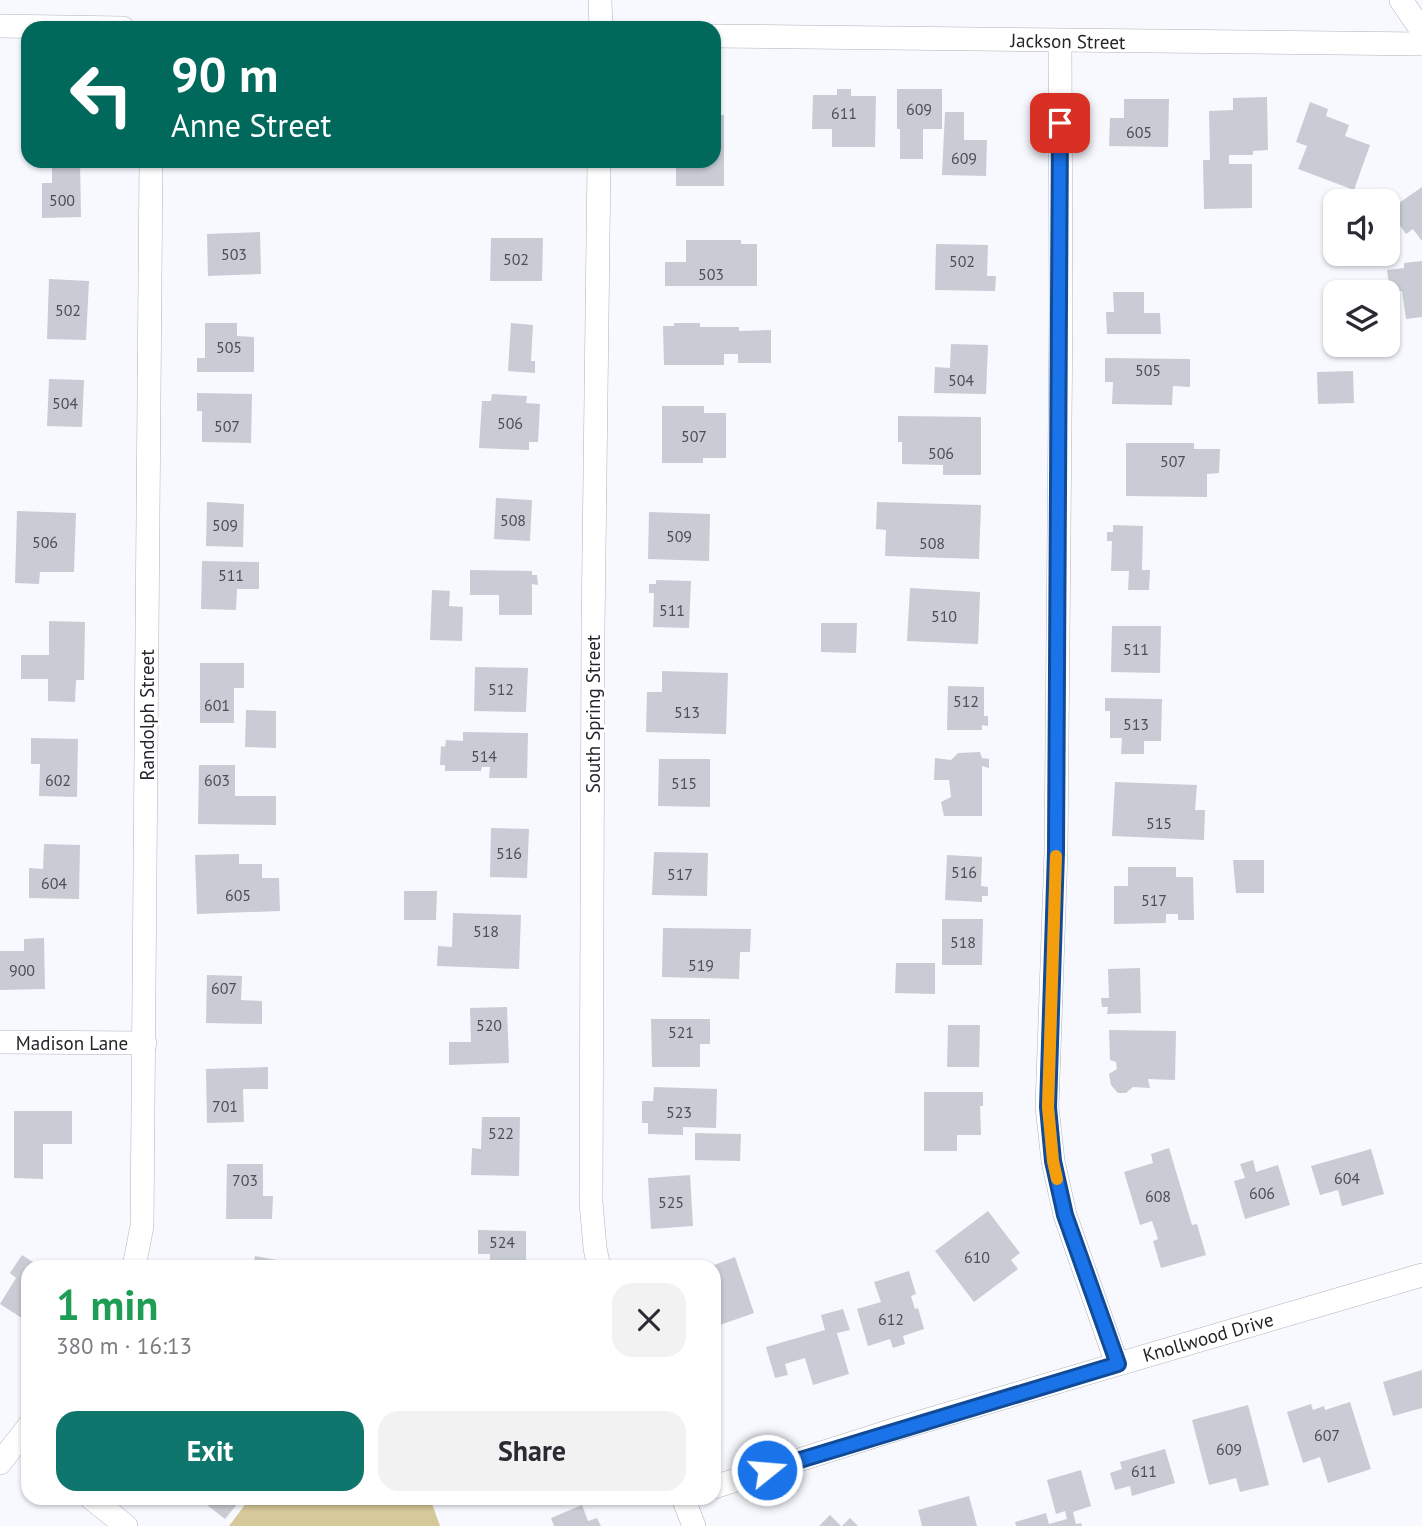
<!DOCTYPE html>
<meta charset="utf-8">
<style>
:root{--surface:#fff;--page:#f2f2f3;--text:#2b2b33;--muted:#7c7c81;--accent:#0f766e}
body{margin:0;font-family:"PT Sans",sans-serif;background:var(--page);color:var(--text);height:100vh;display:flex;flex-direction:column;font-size:26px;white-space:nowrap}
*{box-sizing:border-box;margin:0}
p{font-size:23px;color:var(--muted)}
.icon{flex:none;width:38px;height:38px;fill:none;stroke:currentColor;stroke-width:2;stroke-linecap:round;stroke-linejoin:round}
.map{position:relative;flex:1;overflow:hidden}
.details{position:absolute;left:21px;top:1260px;width:700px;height:245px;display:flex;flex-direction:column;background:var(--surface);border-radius:21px;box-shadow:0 2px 5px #0004}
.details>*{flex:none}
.top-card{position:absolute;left:21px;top:21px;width:700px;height:147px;border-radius:21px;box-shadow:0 2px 5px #0004;background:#00695c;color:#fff;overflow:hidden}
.tools{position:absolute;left:1323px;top:189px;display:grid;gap:14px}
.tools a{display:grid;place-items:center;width:77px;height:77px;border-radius:14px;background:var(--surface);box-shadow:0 2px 5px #0004;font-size:35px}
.pin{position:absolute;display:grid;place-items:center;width:60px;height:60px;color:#fff;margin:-30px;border-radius:14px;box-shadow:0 4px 10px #0006}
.me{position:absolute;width:77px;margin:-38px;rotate:73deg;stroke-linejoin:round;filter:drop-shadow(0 0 5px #0008)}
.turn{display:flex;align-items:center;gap:24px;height:147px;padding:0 35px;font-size:32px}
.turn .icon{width:91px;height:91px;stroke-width:2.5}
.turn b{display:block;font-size:49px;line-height:60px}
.round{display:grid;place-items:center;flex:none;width:74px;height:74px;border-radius:21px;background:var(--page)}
.summary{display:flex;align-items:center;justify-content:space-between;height:119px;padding:0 35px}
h1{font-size:42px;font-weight:700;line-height:52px;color:#1e9e55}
.primary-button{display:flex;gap:14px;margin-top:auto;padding:14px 35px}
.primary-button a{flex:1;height:80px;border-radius:21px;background:var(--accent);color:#fff;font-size:28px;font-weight:700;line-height:80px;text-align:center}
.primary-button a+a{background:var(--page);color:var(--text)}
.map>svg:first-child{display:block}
.green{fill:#d5c899}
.building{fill:#c9ccd5}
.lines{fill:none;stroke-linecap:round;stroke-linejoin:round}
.minor-casing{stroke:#b0b3bc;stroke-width:24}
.minor{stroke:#fff;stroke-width:23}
.route-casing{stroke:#114b97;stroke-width:18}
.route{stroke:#1a73e8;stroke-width:12}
.slow{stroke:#f59e0b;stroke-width:12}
.labels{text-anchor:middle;stroke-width:6;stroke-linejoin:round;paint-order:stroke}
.number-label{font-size:16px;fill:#4d4f54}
.street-label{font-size:19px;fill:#242529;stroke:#fff}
</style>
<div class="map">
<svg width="1422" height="1526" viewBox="0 0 1422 1526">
<rect width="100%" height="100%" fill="#f7f9ff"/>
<polygon class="green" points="250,1498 430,1498 440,1526 229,1526"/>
<g class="building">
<polygon points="837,89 851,89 851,96 876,96 875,147 832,147 832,129 812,129 813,95 837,95"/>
<polygon points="897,89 942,89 942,129 923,129 923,159 900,159 900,129 897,129"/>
<polygon points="1267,97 1268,150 1253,151 1253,155 1229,155 1229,164 1252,164 1252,208 1204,209 1203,160 1210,160 1209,111 1233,110 1233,98"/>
<polygon points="1124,99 1169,99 1168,147 1109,146 1110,118 1124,118"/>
<polygon points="1310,102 1328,109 1326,116 1349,125 1345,136 1370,145 1354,190 1298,169 1307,146 1296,142"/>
<polygon points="945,112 964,112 964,140 987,140 986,176 942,175"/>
<polygon points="714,115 724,115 724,186 676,186 676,161 714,161"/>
<polygon points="52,161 80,161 81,217 42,218 42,183 52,183"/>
<polygon points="1422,187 1422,241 1413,229 1406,234 1389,210"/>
<polygon points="260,232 261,274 208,276 207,234"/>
<polygon points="491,238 543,238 542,281 490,281"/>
<polygon points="686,240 741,240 741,244 757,244 757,286 665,286 665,262 686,262"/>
<polygon points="936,244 988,245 987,276 996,276 995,291 935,290"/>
<polygon points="1422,261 1422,317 1406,319 1402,291 1390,292 1387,270 1404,268 1404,263"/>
<polygon points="49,279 89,281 86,340 47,339"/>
<polygon points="1113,292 1144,292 1144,313 1160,313 1161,334 1107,334 1106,312 1114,312"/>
<polygon points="205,323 237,323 237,336 254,337 254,372 197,372 197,358 205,358"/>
<polygon points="511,323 533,325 531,361 535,361 535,373 508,371"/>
<polygon points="674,323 700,323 700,327 739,327 739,331 771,330 771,363 738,363 738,354 724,354 724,365 664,365 663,326 674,326"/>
<polygon points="951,344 988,345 986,394 934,393 935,367 950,368"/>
<polygon points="1105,358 1190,359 1190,387 1173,386 1172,405 1112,404 1113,382 1105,382"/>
<polygon points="1353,371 1354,403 1318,404 1317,372"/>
<polygon points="49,379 84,380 82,427 47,426"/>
<polygon points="197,393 252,394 251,443 202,442 202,411 197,411"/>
<polygon points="492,394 527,396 526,403 540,404 538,442 529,442 529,450 479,448 482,401 491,401"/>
<polygon points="662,406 704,406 704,413 726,413 726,458 703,458 703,463 662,463"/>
<polygon points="898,416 981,417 981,475 943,475 943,465 902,464 902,442 898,442"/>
<polygon points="1126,443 1194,443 1194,449 1220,449 1219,473 1207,474 1207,497 1126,496"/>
<polygon points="496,498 532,500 530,541 494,539"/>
<polygon points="207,502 244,504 243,547 206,546"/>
<polygon points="877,502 981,505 979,559 885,556 886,530 876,529"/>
<polygon points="17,511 76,513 74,572 40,572 39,584 15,583"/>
<polygon points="649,512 710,514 709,561 648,559"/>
<polygon points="1113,525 1143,526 1142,570 1150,570 1149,590 1128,590 1129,571 1111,571 1112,541 1107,541 1107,532 1113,532"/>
<polygon points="202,561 259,562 259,589 237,589 236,610 201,609"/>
<polygon points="470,570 532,571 532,575 537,575 538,585 532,584 532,615 499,615 499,595 470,595"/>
<polygon points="656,580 691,581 689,628 653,627 654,593 649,593 649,584 656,584"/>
<polygon points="910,588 980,592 978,644 907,641"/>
<polygon points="432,590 450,591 449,606 463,607 462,641 430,640"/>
<polygon points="49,621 85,622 84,680 76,680 75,702 48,701 48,679 21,679 21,655 49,655"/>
<polygon points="821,623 857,623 856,653 821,652"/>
<polygon points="1112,626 1161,626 1160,673 1111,672"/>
<polygon points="200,663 244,663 244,688 234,688 234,723 200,723"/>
<polygon points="475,667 528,668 526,712 474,711"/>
<polygon points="662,671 728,673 726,734 646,732 647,692 662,692"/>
<polygon points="948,686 984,687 984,716 988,716 988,726 982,725 982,730 947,730"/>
<polygon points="1105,698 1162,699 1161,741 1144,741 1144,754 1121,754 1122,738 1110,738 1110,711 1105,711"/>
<polygon points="246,710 276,711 276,748 245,747"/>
<polygon points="463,732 528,733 527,778 489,778 490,767 482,767 481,771 445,771 445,765 440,765 441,746 445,747 446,740 463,741"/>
<polygon points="31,738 78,739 77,797 39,796 40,764 31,764"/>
<polygon points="980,752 982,758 989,759 989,768 982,766 982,816 944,816 941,802 951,797 949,780 934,780 935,758 951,760 958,753"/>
<polygon points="659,759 710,759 710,807 658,806"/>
<polygon points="199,765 235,765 235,796 276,796 276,825 198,824"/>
<polygon points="1115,782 1197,785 1195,810 1205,810 1204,840 1112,836"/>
<polygon points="491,828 529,829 527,878 490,877"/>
<polygon points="44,844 80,845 79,899 29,898 29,868 43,869"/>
<polygon points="654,852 708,853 707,896 652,895"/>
<polygon points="239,854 239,864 262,864 262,878 279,878 280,911 197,914 195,855"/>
<polygon points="947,855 982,857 981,886 988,887 988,896 982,896 982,902 945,900"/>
<polygon points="1233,860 1264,860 1264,893 1236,893"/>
<polygon points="1128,867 1176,867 1176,877 1193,877 1194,920 1178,920 1178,914 1166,914 1166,923 1114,924 1114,886 1128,886"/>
<polygon points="404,891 437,891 436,920 404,920"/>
<polygon points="453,913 521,915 519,969 437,966 438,946 452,947"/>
<polygon points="942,919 983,919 982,965 942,965"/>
<polygon points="663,928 751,929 750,952 740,952 739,979 662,977"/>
<polygon points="44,938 45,989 0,990 0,951 24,951 24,939"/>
<polygon points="896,963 935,963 935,994 895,993"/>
<polygon points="1140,968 1141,1013 1107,1014 1108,1007 1102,1007 1101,998 1109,998 1108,969"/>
<polygon points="207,975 242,976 241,1000 262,1001 262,1024 206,1023"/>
<polygon points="507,1007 509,1063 449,1065 449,1042 471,1042 470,1008"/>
<polygon points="651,1019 710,1019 710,1044 700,1044 700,1067 652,1067"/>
<polygon points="948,1025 980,1025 979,1067 947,1067"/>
<polygon points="1109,1030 1176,1031 1175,1080 1148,1079 1150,1088 1133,1087 1126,1093 1118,1093 1111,1085 1109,1074 1117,1069 1116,1062 1110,1060"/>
<polygon points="268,1067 268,1089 243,1089 244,1122 207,1123 206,1069"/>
<polygon points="654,1087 717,1089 716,1128 683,1127 683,1135 648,1134 648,1123 642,1123 642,1101 653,1101"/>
<polygon points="924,1092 983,1092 983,1106 980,1106 981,1135 957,1135 957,1151 924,1151"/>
<polygon points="14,1111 72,1111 72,1144 43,1144 43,1179 14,1178"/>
<polygon points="482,1117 520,1117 519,1176 471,1175 472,1148 481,1149"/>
<polygon points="695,1133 741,1134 740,1161 695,1160"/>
<polygon points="1169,1148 1192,1225 1197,1224 1206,1255 1161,1268 1153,1241 1158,1239 1152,1221 1140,1225 1124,1172 1153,1163 1151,1154"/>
<polygon points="1371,1149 1384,1194 1342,1206 1338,1190 1320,1195 1311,1166"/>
<polygon points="1253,1160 1256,1172 1278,1165 1290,1205 1245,1219 1234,1181 1245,1178 1240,1164"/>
<polygon points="227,1164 263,1164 263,1196 273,1196 272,1219 226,1219"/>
<polygon points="690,1175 693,1226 651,1229 648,1178"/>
<polygon points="988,1211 1020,1253 1011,1260 1018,1269 974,1302 935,1251"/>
<polygon points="478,1230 526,1231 526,1267 490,1267 490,1254 478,1254"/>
<polygon points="22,1255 41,1267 28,1267 28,1322 0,1304 16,1278 10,1273"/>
<polygon points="255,1256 293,1263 292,1267 253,1267"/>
<polygon points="735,1257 754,1313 717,1326 714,1317 714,1267 709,1267"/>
<polygon points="909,1271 916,1294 911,1296 915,1309 918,1308 924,1329 903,1336 905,1344 893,1348 890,1339 868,1346 857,1309 881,1302 874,1282"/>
<polygon points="843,1309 850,1330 837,1333 849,1374 813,1385 805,1358 785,1364 788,1375 775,1378 766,1347 825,1330 821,1315"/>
<polygon points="1422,1370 1422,1408 1393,1416 1383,1382"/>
<polygon points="1350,1402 1371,1469 1328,1483 1320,1457 1303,1463 1287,1412 1311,1404 1313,1410 1324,1406 1325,1410"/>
<polygon points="1248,1405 1269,1485 1240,1492 1236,1478 1209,1485 1192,1420"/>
<polygon points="1165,1449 1175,1483 1132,1496 1130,1486 1115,1490 1110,1473 1122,1469 1120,1462"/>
<polygon points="1081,1470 1091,1506 1073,1512 1076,1524 1081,1523 1082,1526 1016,1526 1015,1522 1046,1513 1049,1524 1067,1519 1065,1511 1056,1514 1047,1480"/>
<polygon points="969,1496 977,1526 922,1526 918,1510"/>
<polygon points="198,1498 242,1498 225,1519"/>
<polygon points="582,1505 588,1521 597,1518 601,1526 554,1526 551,1518"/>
<polygon points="830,1515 841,1526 819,1526"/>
<polygon points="850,1518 858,1526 842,1526"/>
</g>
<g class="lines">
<g class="minor-casing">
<g id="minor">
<polyline points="600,0 601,28"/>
<polyline points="1401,0 1422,31"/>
<polyline points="0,26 123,28"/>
<polyline points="714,36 1422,44"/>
<polyline points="1060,41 1061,314 1056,852 1047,1107 1053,1161 1065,1215 1117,1364"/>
<polyline points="0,1042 145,1043"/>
<polyline points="134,1267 142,1226 151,161"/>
<polyline points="599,1267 595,1248 591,1202 593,630 599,161"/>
<polyline points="0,1463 28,1427"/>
<polyline points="714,1487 900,1428 1422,1275"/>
<polyline points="91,1498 126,1526"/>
<polyline points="683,1498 694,1526"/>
</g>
</g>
<use href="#minor" class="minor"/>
</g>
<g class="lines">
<g class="route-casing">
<polyline id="route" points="767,1470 1118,1364 1065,1215 1053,1161 1048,1107 1056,852 1060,123"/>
</g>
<use href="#route" class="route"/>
<polyline class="slow" points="1056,856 1048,1107 1053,1161 1057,1179"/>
</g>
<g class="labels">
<g class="number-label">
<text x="919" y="115">609</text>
<text x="844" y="119">611</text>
<text x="1139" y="138">605</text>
<text x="964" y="164">609</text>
<text x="62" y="206">500</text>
<text x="234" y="260">503</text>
<text x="516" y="265">502</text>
<text x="962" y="267">502</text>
<text x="711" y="280">503</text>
<text x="68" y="316">502</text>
<text x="229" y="353">505</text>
<text x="1148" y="376">505</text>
<text x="961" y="386">504</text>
<text x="65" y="409">504</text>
<text x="510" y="429">506</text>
<text x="227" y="432">507</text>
<text x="694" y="442">507</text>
<text x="941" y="459">506</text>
<text x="1173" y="467">507</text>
<text x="513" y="526">508</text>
<text x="225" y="531">509</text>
<text x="679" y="542">509</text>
<text x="45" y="548">506</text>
<text x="932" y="549">508</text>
<text x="231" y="581">511</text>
<text x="672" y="616">511</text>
<text x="944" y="622">510</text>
<text x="1136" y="655">511</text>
<text x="501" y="695">512</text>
<text x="966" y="707">512</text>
<text x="217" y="711">601</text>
<text x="687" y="718">513</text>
<text x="1136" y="730">513</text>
<text x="484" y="762">514</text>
<text x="58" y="786">602</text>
<text x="217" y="786">603</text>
<text x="684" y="789">515</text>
<text x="1159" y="829">515</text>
<text x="509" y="859">516</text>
<text x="964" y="878">516</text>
<text x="680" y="880">517</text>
<text x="54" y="889">604</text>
<text x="238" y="901">605</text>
<text x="1154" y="906">517</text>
<text x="486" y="937">518</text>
<text x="963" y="948">518</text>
<text x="701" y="971">519</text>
<text x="22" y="976">900</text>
<text x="224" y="994">607</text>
<text x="489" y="1031">520</text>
<text x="681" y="1038">521</text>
<text x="225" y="1112">701</text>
<text x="679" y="1118">523</text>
<text x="501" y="1139">522</text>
<text x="1347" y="1184">604</text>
<text x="245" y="1186">703</text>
<text x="1262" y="1199">606</text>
<text x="1158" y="1202">608</text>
<text x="671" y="1208">525</text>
<text x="502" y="1248">524</text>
<text x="977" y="1263">610</text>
<text x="891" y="1325">612</text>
<text x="1327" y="1441">607</text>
<text x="1229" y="1455">609</text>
<text x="1144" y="1477">611</text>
</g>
<g class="street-label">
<text transform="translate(1068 41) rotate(1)" y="7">Jackson Street</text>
<text transform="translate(593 714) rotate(-90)" y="7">South Spring Street</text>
<text transform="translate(147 715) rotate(-90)" y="7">Randolph Street</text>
<text x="72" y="1050">Madison Lane</text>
<text transform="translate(1208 1337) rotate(-16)" y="7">Knollwood Drive</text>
</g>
</g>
</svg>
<div class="tools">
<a><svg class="icon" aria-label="sound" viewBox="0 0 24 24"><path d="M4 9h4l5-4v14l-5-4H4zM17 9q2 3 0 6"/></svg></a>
<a><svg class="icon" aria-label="layers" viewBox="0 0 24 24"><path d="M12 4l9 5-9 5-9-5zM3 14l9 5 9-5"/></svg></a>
</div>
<div class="pin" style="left:1060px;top:123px;background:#d93025"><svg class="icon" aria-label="arrive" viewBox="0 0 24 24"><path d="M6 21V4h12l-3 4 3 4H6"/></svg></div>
<svg class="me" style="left:767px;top:1470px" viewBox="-20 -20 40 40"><circle r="17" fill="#1a73e8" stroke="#fff" stroke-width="3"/><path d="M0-11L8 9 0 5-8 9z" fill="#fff"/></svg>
<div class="top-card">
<div class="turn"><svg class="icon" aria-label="left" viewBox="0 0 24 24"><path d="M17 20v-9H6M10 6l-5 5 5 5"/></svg><div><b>90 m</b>Anne Street</div></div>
</div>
<section class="details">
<div class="summary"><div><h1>1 min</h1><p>380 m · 16:13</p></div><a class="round"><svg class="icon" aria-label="close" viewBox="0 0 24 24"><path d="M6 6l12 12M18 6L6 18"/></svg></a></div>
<div class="primary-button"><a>Exit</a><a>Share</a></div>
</section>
</div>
